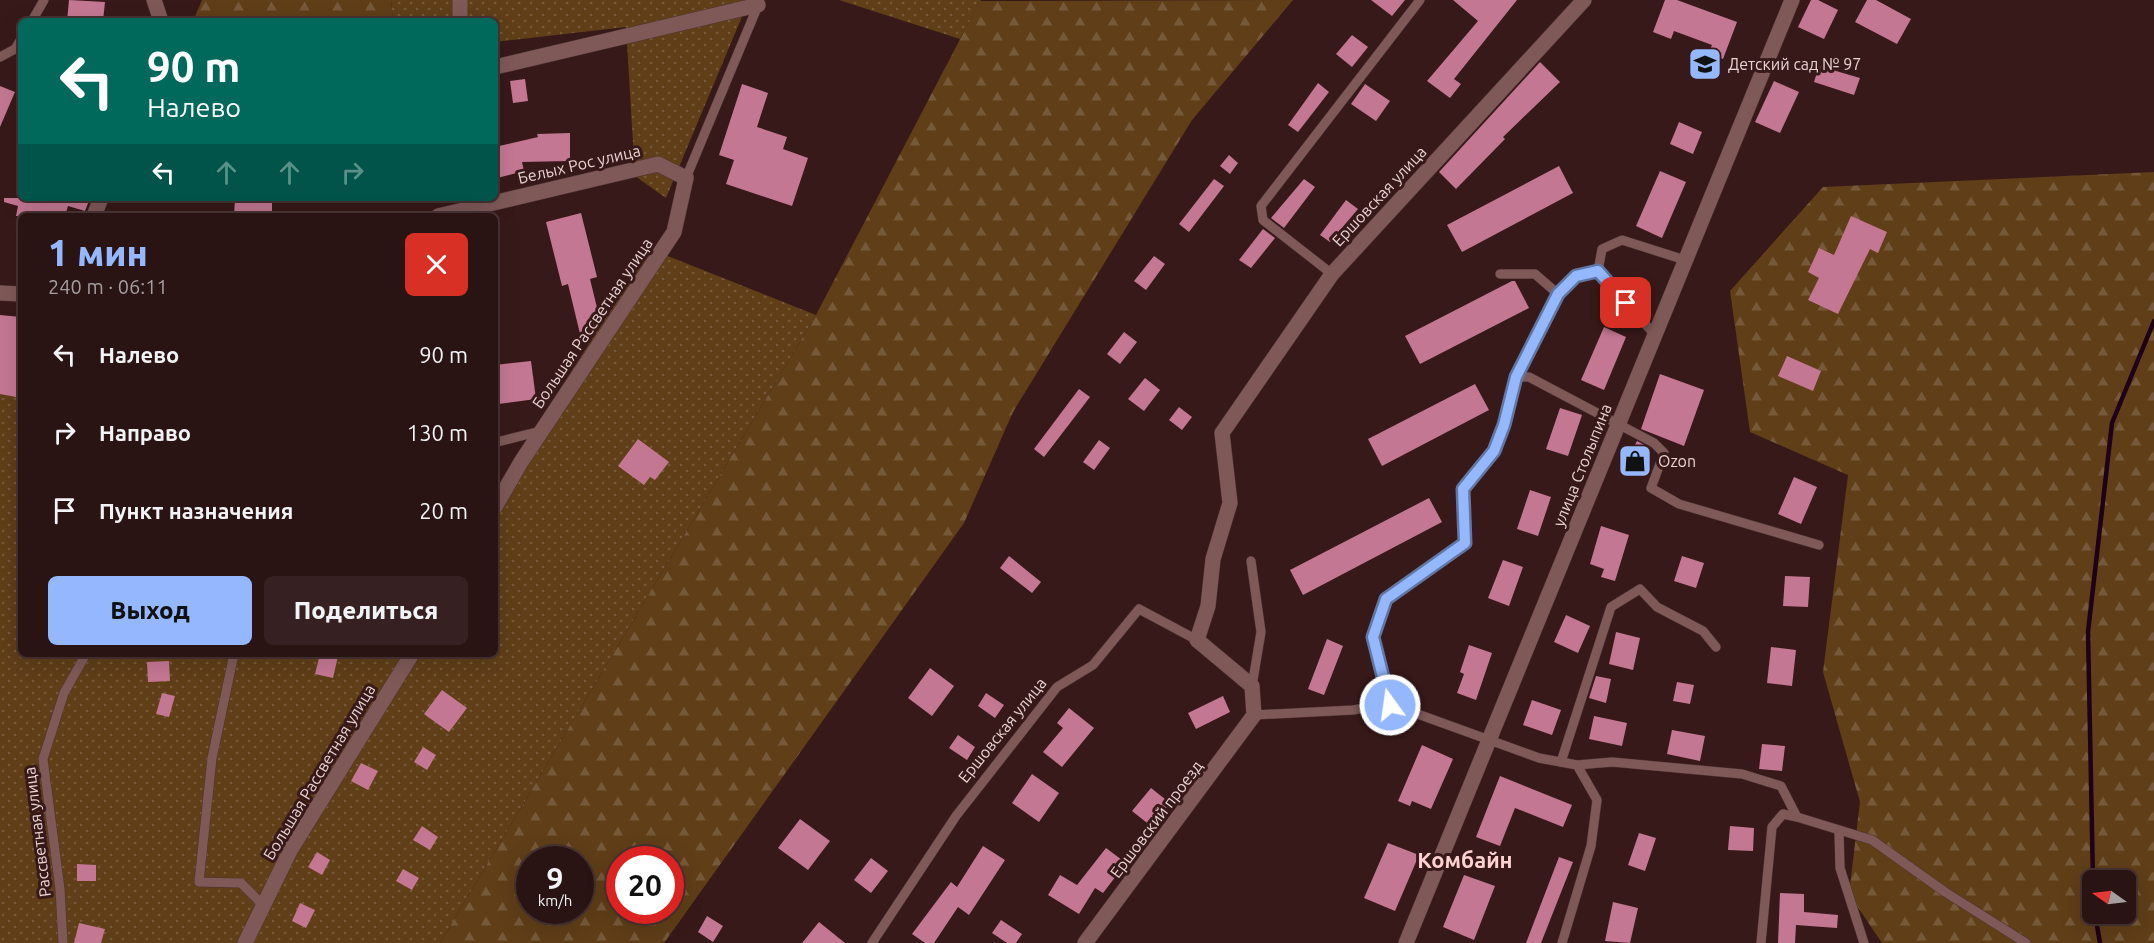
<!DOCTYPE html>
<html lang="ru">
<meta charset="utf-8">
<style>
:root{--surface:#2a1313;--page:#362021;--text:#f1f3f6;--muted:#a59ea0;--line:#463233;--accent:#94b7fd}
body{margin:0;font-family:Ubuntu,sans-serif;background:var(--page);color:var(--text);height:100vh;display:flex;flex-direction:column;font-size:22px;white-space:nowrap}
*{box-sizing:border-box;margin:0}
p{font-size:20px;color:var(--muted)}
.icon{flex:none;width:33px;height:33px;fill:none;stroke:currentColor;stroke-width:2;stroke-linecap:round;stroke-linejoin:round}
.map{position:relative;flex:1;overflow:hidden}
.sheet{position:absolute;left:18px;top:213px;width:480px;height:444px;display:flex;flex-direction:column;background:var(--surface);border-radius:9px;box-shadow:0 6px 24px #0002,0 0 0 2px var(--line)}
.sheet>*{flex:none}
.guide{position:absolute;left:18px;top:18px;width:480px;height:183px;border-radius:9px;box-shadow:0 6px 24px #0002,0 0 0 2px var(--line);background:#00695c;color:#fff;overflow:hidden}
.needle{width:39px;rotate:284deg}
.controls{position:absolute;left:2082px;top:870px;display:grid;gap:12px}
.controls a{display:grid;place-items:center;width:54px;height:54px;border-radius:9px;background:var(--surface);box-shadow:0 6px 24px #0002,0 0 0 2px var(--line);font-size:30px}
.speed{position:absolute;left:516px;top:846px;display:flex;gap:12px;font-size:30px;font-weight:700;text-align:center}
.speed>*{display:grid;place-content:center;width:78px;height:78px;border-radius:50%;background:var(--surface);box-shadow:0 6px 24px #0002,0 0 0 2px var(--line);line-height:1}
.speed small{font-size:15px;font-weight:400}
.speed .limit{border:9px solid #d22;background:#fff;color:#111}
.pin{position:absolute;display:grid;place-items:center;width:51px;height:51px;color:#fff;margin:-26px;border-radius:12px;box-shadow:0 3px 9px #0006}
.me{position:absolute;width:66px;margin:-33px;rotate:346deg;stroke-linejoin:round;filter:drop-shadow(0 0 4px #0008)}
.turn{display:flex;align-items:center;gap:21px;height:126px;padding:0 30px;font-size:27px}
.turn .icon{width:78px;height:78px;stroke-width:2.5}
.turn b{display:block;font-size:42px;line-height:51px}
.lanes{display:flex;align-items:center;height:57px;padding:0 30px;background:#0003;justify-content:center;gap:30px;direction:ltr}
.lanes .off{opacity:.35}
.round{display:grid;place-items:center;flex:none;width:63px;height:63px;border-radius:9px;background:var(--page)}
.summary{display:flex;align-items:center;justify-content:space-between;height:102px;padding:0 30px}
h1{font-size:36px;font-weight:800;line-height:45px;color:var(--accent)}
.primary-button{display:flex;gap:12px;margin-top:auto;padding:12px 30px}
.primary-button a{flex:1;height:69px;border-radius:9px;background:var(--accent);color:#111;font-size:24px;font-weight:800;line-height:69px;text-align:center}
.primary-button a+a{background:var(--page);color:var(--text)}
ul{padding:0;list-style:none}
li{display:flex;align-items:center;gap:18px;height:78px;padding:0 30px}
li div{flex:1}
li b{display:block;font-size:22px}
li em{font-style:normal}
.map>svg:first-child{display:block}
.green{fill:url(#green-dots)}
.forest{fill:url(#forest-firs);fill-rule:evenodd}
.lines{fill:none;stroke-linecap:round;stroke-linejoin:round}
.stream{stroke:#1f001a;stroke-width:4.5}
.building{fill:#c47793}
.lane-casing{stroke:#4f3536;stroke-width:10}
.street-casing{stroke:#4f3536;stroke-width:16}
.lane{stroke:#7e5958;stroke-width:9}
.street{stroke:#7e5958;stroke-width:15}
.route-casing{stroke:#6077a4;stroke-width:15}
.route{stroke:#94b7fd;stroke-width:10}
.labels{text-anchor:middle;stroke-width:6;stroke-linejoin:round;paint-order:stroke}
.poi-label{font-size:16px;fill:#e9d3d2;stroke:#381919;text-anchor:start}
.street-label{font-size:16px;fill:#e9d3d2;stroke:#381919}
.district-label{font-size:22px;font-weight:bold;fill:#fdd2d0;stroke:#381919}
</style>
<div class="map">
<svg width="2154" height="943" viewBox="0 0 2154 943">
<defs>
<pattern id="green-dots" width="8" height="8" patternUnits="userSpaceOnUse" patternTransform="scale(1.5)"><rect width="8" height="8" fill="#5f3e18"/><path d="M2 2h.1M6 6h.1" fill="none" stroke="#765939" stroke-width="1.8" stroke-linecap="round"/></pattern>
<pattern id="forest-firs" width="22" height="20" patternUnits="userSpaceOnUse" patternTransform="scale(1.5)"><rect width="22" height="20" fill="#5f3e18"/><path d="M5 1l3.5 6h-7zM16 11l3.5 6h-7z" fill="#765939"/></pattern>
</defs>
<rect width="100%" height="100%" fill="#381919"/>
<g class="green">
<polygon points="391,0 749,0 666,198 635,176 626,27 495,42 495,21 393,21"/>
<polygon points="839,0 981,0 960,39"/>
<polygon points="650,249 816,315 440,943 0,943 0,358 21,360 21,654 495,654 495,490"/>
</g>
<g class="forest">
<polygon points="202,0 391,0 393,21 193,21"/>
<path d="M 1293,0 L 1192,120 L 1013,412 L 964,523 L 664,943 L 440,943 L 816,315 L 980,1 ZM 530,860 L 580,860 L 580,910 L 530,910 ZM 620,860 L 670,860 L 670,910 L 620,910 Z"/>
<path d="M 2154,172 L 2154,943 L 1882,943 L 1849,894 L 1860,802 L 1823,672 L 1848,475 L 1750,432 L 1730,291 L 1823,187 ZM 2092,880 L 2126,880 L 2126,914 L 2092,914 Z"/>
</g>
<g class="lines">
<g class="stream">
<polyline points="2093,880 2088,632 2112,423 2154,321"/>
<polyline points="2095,914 2100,943"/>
</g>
</g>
<g class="building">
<polygon points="69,0 105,2 103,21 67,21"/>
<polygon points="1371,0 1405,0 1392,16"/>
<polygon points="1453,0 1517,0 1454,79 1461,84 1450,98 1427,81 1478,21"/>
<polygon points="1665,0 1677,0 1737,22 1723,59 1708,54 1712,45 1674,31 1671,39 1653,32"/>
<polygon points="1811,0 1818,0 1838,10 1824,39 1798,27"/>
<polygon points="1867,0 1876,0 1911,19 1897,44 1855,22"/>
<polygon points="1352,35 1368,47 1352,67 1336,54"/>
<polygon points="1540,62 1560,82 1503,137 1505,139 1456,189 1439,172"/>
<polygon points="1819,66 1860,78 1854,95 1814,82"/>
<polygon points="525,79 528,101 513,103 510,81"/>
<polygon points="1774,81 1799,92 1780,133 1755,122"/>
<polygon points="1318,83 1329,92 1298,132 1288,125"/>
<polygon points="742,84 768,93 757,127 787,137 783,149 808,158 792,206 726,184 734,160 719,155"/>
<polygon points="1365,84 1390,101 1376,121 1351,104"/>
<polygon points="0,86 15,92 0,127"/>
<polygon points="1679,122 1702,132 1693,154 1670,144"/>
<polygon points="570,133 570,161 522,162 524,171 497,178 495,147 538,137 537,134"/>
<polygon points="1229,155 1238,163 1230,174 1220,166"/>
<polygon points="1559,166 1573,193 1462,252 1447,225"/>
<polygon points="1660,171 1686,182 1662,238 1636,226"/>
<polygon points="1214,179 1224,186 1189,232 1179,224"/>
<polygon points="1304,179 1315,187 1284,228 1271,218"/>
<polygon points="4,198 90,198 85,211 68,206 65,216 35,211 33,216 16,216 18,206 4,202"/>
<polygon points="235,198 272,198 272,216 234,216"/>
<polygon points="1346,200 1358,209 1330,242 1320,235"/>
<polygon points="581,213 597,277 590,279 601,324 594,335 581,338 568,284 562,286 546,222"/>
<polygon points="1851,216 1887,232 1878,253 1870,249 1838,314 1808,300 1819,278 1808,272 1819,248 1834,255"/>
<polygon points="1263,229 1275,238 1251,268 1239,260"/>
<polygon points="1154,256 1165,264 1146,290 1134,281"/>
<polygon points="1512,281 1515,281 1529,308 1420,364 1405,336"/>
<polygon points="0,315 21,317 21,398 0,394"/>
<polygon points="1604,327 1626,337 1604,390 1581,380"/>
<polygon points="1124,332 1137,342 1120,364 1107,354"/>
<polygon points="1787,356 1821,371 1813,391 1778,376"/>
<polygon points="531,361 536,399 498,404 495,365"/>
<polygon points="1660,374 1704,390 1684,446 1641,429"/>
<polygon points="1145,378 1160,390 1144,411 1128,399"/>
<polygon points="1475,384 1489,410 1382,466 1368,439"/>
<polygon points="1079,389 1090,397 1044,457 1034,449"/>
<polygon points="1179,407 1192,417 1182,430 1169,420"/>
<polygon points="1560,408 1582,415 1568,456 1546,449"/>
<polygon points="638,439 669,462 655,480 650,477 644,485 618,466"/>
<polygon points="1099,440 1110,448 1094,470 1083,462"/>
<polygon points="1637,441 1650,448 1641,471 1625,465"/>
<polygon points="1794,477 1817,487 1801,524 1778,514"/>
<polygon points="1530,490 1551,497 1538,536 1517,529"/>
<polygon points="1429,498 1442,522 1303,595 1290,570"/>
<polygon points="1601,526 1629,535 1615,581 1601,577 1604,569 1590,564"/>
<polygon points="1009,556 1041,582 1032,593 1000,568"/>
<polygon points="1682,556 1704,563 1696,588 1674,581"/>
<polygon points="1503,560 1523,567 1509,606 1488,598"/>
<polygon points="1785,576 1810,577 1808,607 1783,606"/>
<polygon points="1566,615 1590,626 1578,653 1554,642"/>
<polygon points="1616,632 1640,638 1633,670 1609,664"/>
<polygon points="1327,639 1343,646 1324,695 1308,689"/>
<polygon points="1469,645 1492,653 1476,700 1457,693 1464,674 1460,672"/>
<polygon points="1771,647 1796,650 1792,686 1767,683"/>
<polygon points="320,654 338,656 333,678 315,674"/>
<polygon points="169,661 170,681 148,682 147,662"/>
<polygon points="930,668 954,686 932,716 908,698"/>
<polygon points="1596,676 1611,679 1606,703 1589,698"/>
<polygon points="1677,682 1694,685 1690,704 1673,701"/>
<polygon points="442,690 467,708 449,732 424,714"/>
<polygon points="162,693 175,696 169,717 156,714"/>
<polygon points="986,693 1004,705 995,718 978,706"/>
<polygon points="1223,696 1230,712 1196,729 1188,713"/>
<polygon points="1532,700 1561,710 1552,735 1523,725"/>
<polygon points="1069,708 1094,728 1062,767 1043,752 1063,728 1057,723"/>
<polygon points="1594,716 1627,723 1622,746 1589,739"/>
<polygon points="1672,730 1705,736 1700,761 1667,754"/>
<polygon points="958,735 975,747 967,760 949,748"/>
<polygon points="1762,744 1785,746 1782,771 1759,769"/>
<polygon points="1422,745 1453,759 1431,809 1412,801 1410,806 1398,801"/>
<polygon points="423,747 436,755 427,770 414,762"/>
<polygon points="361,763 378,771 368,790 351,781"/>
<polygon points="1032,774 1059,793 1039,822 1012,803"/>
<polygon points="1500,776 1572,805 1563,827 1515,808 1500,846 1476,837"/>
<polygon points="1151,788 1170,803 1161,815 1165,819 1156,830 1132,811"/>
<polygon points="800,819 830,841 808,870 778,848"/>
<polygon points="422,826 438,837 430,850 413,840"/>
<polygon points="1730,826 1754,828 1753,851 1728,850"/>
<polygon points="1639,833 1656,838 1645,871 1628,865"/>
<polygon points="1388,843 1419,855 1395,911 1364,898"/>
<polygon points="983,846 1005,860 969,915 958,907 934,943 925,943 912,934 951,882 957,887"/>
<polygon points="1106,848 1126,863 1103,893 1095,888 1079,914 1048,895 1060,875 1077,885"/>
<polygon points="317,852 330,860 322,875 308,867"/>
<polygon points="1559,857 1573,862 1541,943 1526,943"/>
<polygon points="871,858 888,871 871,893 854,880"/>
<polygon points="77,864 96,865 96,881 77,881"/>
<polygon points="403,869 419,878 412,890 396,881"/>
<polygon points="1464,875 1495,886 1474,940 1443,927"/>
<polygon points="1780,893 1804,894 1804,912 1838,915 1837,928 1796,925 1795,943 1778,943"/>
<polygon points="1613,902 1638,908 1630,943 1605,941"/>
<polygon points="300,903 315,910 306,928 292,921"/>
<polygon points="707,916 723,926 713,942 698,932"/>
<polygon points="1001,920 1022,934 1016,943 1007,943 992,933"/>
<polygon points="819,922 845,943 802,943"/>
<polygon points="79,923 105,929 101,943 74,943"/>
</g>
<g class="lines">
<g class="lane-casing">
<g id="lane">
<polyline points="32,21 44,0"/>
<polyline points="0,57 15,49 21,39"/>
<polyline points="686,178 759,3"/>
<polyline points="1598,271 1602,249 1622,240 1685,260"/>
<polyline points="1332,274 1263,220 1261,206 1420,0"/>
<polyline points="1500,274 1535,274 1558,294"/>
<polyline points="1516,377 1529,377 1654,443 1664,453 1651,488 1679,504 1819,545"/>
<polyline points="495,445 497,442 541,431"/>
<polyline points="1251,561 1261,632 1252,686"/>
<polyline points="234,654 212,758 199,882 241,883 263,905"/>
<polyline points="1390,704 1373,637 1386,599 1465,543 1463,489 1494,451 1504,425 1516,377 1558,294 1576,276 1598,271 1655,335"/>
<polyline points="1254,715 1353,710 1390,704 1539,758 1577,765 1612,762 1742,774 1781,786 1797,817 1872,840 1945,892 2026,943"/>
<polyline points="1561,762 1611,607 1640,589 1657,607 1703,631 1716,647"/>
<polyline points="1839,832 1840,868 1864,943"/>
<polyline points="63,943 60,889 43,759 64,693 86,654"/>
<polyline points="872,943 956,816 1057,687 1093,665 1139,609 1197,640"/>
<polyline points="1562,943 1591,846 1597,800 1577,765"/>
<polyline points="1761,943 1772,827 1783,814 1797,817"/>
</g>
</g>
<g class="street-casing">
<g id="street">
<polyline points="154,0 161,21"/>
<polyline points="460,0 460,21"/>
<polyline points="495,67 758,5"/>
<polyline points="94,216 101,198"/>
<polyline points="438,216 658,164 686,178 674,232 521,462 495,507"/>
<polyline points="0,293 21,294"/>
<polyline points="245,943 291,849 412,654"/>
<polyline points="1085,943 1254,715 1252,686 1197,640 1208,606 1213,559 1230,503 1222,433 1332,274 1584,0"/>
<polyline points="1406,943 1792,0"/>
</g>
</g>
<use href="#lane" class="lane"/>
<use href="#street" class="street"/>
</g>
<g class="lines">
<g class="route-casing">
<polyline id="route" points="1390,705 1373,637 1386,599 1465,543 1463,489 1494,451 1504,425 1516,377 1558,294 1576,276 1598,271 1626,303"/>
</g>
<use href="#route" class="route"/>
</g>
<defs>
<g id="school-square" transform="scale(1.725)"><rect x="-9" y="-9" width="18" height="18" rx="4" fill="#94b7fd" stroke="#381919"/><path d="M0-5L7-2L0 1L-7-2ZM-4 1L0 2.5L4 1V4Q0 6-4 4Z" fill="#111"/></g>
<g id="shop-square" transform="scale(1.725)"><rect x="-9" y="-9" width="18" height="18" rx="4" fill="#94b7fd" stroke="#381919"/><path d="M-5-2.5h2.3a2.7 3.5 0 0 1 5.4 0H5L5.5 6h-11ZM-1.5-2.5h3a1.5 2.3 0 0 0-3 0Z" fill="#111"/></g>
</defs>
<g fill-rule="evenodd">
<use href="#school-square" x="1705" y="64"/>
<use href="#shop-square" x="1635" y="461"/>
</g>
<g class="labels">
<g class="poi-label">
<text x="1728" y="70">Детский сад № 97</text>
<text x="1658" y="467">Ozon</text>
</g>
<g class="street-label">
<text transform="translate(579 164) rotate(-13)" y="6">Белых Рос улица</text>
<text transform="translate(1379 196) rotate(-47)" y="6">Ершовская улица</text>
<text transform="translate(592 323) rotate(-56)" y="6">Большая Рассветная улица</text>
<text transform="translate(1582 465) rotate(-68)" y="6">улица Столыпина</text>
<text transform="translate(1002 730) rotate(-51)" y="6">Ершовская улица</text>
<text transform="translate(319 772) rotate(-59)" y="6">Большая Рассветная улица</text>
<text transform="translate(1156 819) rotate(-53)" y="6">Ершовский проезд</text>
<text transform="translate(37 832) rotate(-97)" y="6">Рассветная улица</text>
</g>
<g class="district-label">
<text x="1465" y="868">Комбайн</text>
</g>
</g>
</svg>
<div class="controls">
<a><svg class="needle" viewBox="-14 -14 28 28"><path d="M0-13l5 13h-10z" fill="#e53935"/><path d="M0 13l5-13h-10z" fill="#a59ea0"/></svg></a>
</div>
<div class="speed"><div>9<small>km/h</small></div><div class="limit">20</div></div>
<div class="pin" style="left:1626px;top:303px;background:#d93025"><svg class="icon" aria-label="arrive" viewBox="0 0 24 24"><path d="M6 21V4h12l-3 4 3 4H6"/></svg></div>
<svg class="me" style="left:1390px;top:705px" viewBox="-20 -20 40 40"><circle r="17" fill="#94b7fd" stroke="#fff" stroke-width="3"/><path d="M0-11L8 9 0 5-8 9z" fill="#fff"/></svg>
<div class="guide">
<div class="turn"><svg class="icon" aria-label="left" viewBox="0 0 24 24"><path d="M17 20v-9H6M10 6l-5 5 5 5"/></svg><div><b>90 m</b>Налево</div></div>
<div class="lanes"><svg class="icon" aria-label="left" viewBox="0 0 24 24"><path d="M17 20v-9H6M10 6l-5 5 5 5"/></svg><svg class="icon off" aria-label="ahead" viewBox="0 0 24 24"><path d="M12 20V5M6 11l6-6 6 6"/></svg><svg class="icon off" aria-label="ahead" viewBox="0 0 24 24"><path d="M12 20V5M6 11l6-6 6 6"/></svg><svg class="icon off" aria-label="right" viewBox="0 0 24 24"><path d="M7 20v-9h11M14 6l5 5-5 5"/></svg></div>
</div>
<section class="sheet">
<div class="summary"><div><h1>1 мин</h1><p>240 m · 06:11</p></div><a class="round" style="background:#d93025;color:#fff"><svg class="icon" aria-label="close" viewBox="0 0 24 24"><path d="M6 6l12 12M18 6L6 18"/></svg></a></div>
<ul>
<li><svg class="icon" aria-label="left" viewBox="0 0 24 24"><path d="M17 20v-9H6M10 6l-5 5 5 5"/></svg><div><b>Налево</b></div><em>90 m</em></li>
<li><svg class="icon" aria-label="right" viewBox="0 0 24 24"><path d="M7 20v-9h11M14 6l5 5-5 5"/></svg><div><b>Направо</b></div><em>130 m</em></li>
<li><svg class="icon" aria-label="arrive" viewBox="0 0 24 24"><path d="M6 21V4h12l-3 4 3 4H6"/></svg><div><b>Пункт назначения</b></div><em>20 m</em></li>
</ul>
<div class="primary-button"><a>Выход</a><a>Поделиться</a></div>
</section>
</div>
